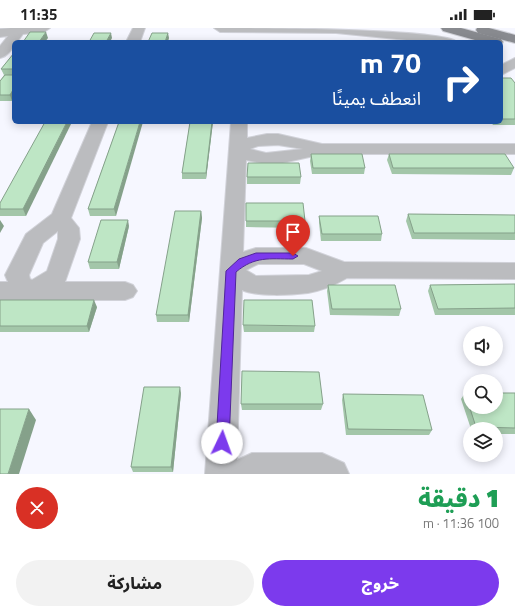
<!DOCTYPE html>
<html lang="ar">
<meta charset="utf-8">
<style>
:root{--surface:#fff;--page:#f2f2f2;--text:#222;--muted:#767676;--accent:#7c3aed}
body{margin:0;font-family:"Titillium Web","Noto Sans Arabic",sans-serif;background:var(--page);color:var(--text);direction:rtl;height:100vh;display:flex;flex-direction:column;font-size:15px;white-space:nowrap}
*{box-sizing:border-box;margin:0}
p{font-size:13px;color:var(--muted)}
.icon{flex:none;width:22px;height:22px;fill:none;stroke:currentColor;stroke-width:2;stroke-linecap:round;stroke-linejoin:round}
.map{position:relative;height:446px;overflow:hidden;direction:ltr}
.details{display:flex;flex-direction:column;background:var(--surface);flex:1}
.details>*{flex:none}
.guide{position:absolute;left:12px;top:12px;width:491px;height:84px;border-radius:6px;box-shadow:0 2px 10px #0003;direction:rtl;background:#1a4fa0;color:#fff;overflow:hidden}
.fabs{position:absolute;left:463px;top:298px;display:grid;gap:8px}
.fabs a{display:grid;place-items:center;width:40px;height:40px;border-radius:50%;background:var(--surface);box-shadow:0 2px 10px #0003;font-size:20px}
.pin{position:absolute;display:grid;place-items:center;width:34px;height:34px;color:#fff;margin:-41px -17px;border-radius:50% 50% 50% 0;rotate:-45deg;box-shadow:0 0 4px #0007}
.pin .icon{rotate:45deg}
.me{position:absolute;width:44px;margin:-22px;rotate:3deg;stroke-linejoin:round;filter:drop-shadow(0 0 3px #0008)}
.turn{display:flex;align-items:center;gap:14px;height:84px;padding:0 16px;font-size:18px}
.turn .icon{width:52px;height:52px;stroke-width:2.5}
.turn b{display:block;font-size:28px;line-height:34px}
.round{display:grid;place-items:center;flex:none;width:42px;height:42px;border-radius:21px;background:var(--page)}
.summary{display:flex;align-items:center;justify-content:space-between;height:68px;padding:0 16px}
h1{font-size:24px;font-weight:800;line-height:30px;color:#1e9e55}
.action{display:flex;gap:8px;margin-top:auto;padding:8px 16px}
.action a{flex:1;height:46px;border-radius:24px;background:var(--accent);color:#fff;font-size:16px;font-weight:800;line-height:46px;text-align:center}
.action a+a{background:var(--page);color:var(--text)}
.status{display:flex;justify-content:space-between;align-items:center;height:28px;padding:0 20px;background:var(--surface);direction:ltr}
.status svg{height:11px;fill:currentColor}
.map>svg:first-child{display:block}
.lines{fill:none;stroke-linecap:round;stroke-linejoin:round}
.minor-casing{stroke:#d1d2d9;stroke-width:2}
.major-casing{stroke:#d1d2d9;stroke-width:2}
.minor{fill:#bbbcbf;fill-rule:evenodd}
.major{fill:#888a8f;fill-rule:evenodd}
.wall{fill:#a3c6a9}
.shaded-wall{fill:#85a18a}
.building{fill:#bee6c5;stroke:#85a18a}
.route{fill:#7c3aed;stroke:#51269a}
</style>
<div class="status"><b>11:35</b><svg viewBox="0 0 49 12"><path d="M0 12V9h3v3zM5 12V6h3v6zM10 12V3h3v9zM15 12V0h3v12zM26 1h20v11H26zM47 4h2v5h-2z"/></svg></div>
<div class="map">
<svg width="515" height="446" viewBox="0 0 515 446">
<rect width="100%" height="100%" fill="#f6f7ff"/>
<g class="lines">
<g class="minor-casing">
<g id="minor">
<path d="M 11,0 L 50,0 L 44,4 L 23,6 L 17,14 L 14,14 C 14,21 6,29 0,30 L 0,18 L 8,8 L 0,9 L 0,1 Z"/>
<polygon points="133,0 145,0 140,14 126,14"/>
<path d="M 214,0 C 245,0 444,0 457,14 L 427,14 L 336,5 L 220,4 Z"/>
<polygon points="515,30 515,40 501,47 501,37"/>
<path d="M 92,94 L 108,94 L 71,190 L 79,200 L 80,211 L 65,254 L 125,254 L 133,257 L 137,263 L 133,269 L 125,272 L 0,272 L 0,254 L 8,254 L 5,247 L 26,206 L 52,186 ZM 58,203 L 58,211 L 47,243 L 32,252 L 30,251 L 29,247 L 43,215 Z"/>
<path d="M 231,94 L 247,94 L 247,110 L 267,106 L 278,106 L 322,116 L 515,116 L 515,126 L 323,126 L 278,136 L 266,136 L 246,132 L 243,224 L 256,220 L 306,220 L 344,234 L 515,235 L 515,251 L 347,250 C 335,257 321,263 308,265 C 291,267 257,269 242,262 L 237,432 L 252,425 L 322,425 L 344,435 L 349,446 L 205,446 ZM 278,117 L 303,121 L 266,125 L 250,121 L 258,118 ZM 258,236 L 304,236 L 322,243 L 309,247 L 256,248 L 246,242 Z"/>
</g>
</g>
<g class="major-casing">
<g id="major">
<polygon points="441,0 461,0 501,11 503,14 501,16 501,14 482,14 443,3"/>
<polygon points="477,0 489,0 515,7 515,15 478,5 476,2"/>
</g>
</g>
<use href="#minor" class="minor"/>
<use href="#major" class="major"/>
</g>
<g class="wall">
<polygon points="14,25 14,70 12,73 0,73 0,53 4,47 1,41"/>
<polygon points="501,50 515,55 515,97 493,97 491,94 501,94"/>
<polygon points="45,94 26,188 0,188 0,181"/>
<polygon points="119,94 116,188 90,188 88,181"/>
<polygon points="190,94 213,94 206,151 182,151 182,145"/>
<polygon points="249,94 294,94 294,95"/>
<polygon points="311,126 365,140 364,146 312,146 310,133"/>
<polygon points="389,126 514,140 511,147 392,146 387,132"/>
<polygon points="247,149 301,149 300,156 247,156"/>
<polygon points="201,183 202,190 189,294 157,294 156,287"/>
<polygon points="408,186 515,187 515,212 412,211 406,193"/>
<polygon points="319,188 382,206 381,213 321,213 319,195"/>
<polygon points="246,193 305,193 304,200 246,199"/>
<polygon points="129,198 119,241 90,241 88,234"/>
<polygon points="515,256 515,287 435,287 428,263 430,257"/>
<polygon points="328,257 401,281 399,288 330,287 327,263"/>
<polygon points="0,272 97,279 89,304 0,304"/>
<polygon points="243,297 315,298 314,304 244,304"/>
<polygon points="181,365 173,444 133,444 131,439"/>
<polygon points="465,365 515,365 515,406 496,406 496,401 471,401 461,371"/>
<polygon points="343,366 432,402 429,407 346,407 342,372"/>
<polygon points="241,376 323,376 321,382 242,382"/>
</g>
<g class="shaded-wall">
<polygon points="46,4 48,10 45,14 39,14"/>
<polygon points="111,5 112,10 110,14 106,14"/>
<polygon points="168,5 169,10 168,14 165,14"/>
<polygon points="14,60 14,70 12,73 10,67"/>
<polygon points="67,94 72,94 26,188 23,181"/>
<polygon points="140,94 143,94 116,188 114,181"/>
<polygon points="212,94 213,94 206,151 206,145"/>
<polygon points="201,183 202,190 189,294 188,287"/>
<polygon points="0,192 4,198 0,205"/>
<polygon points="128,192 129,198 119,241 117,234"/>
<polygon points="94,272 97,279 89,304 87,298"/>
<polygon points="180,359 181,365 173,444 171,439"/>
<polygon points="29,381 36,392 19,446 8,446"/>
</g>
<g class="building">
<polygon points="30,4 46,4 39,14 23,14"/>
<polygon points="94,5 111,5 106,14 89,14"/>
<polygon points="152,5 168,5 165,14 148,14"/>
<polygon points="14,25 14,41 1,41"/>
<polygon points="5,47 14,47 14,60 10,67 0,67 0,53"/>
<polygon points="501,50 511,50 515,55 515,91 501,91"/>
<polygon points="45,94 67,94 23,181 0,181 0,175"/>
<polygon points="119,94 140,94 114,181 88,181"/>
<polygon points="190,94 212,94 206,145 182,145"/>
<polygon points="311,126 362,126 365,140 313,140"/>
<polygon points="389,126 505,126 514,140 393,140"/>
<polygon points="248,135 299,135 301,149 247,149"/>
<polygon points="246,175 303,175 305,193 246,193"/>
<polygon points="175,183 201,183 188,287 156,287"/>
<polygon points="408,186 515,187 515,205 414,205"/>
<polygon points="319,188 378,188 382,206 322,206"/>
<polygon points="101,192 128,192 117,234 88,234"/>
<polygon points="515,256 515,280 438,281 430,257"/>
<polygon points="328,257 395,257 401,281 332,281"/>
<polygon points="0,272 94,272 87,298 0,298"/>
<polygon points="244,272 312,272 315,298 243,297"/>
<polygon points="242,343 319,344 323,376 241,376"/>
<polygon points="144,359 180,359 171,439 131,439"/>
<polygon points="465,365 470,365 470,379 496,379 496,365 515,365 515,400 476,399"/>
<polygon points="343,366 423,367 432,402 348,401"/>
<polygon points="0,381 29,381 8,446 0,446"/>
</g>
<path class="route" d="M 256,225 L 293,225 L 298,228 L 293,231 C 269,231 255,228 236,244 L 229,415 L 227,419 L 222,421 L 218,419 L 216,415 L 226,243 L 239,231 Z"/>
</svg>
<div class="fabs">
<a><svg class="icon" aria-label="sound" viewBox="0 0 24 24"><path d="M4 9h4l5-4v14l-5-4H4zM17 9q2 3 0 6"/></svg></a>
<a><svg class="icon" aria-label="search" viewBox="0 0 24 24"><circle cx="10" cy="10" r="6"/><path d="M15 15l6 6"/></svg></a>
<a><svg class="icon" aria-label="layers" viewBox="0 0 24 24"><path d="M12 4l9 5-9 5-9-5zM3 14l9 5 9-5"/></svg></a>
</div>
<div class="pin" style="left:293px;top:228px;background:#d93025"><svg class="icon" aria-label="arrive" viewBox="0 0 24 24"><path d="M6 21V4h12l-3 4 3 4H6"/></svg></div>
<svg class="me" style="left:222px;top:415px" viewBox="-20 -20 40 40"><circle r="19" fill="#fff"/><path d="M0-13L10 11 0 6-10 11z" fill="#7c3aed"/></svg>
<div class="guide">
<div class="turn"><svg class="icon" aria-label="right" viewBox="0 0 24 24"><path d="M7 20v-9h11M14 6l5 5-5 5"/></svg><div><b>70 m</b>انعطف يمينًا</div></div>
</div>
</div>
<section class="details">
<div class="summary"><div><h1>1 دقيقة</h1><p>100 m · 11:36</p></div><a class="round" style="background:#d93025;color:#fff"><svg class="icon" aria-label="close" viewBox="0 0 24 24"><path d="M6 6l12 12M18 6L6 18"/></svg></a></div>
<div class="action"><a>خروج</a><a>مشاركة</a></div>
</section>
